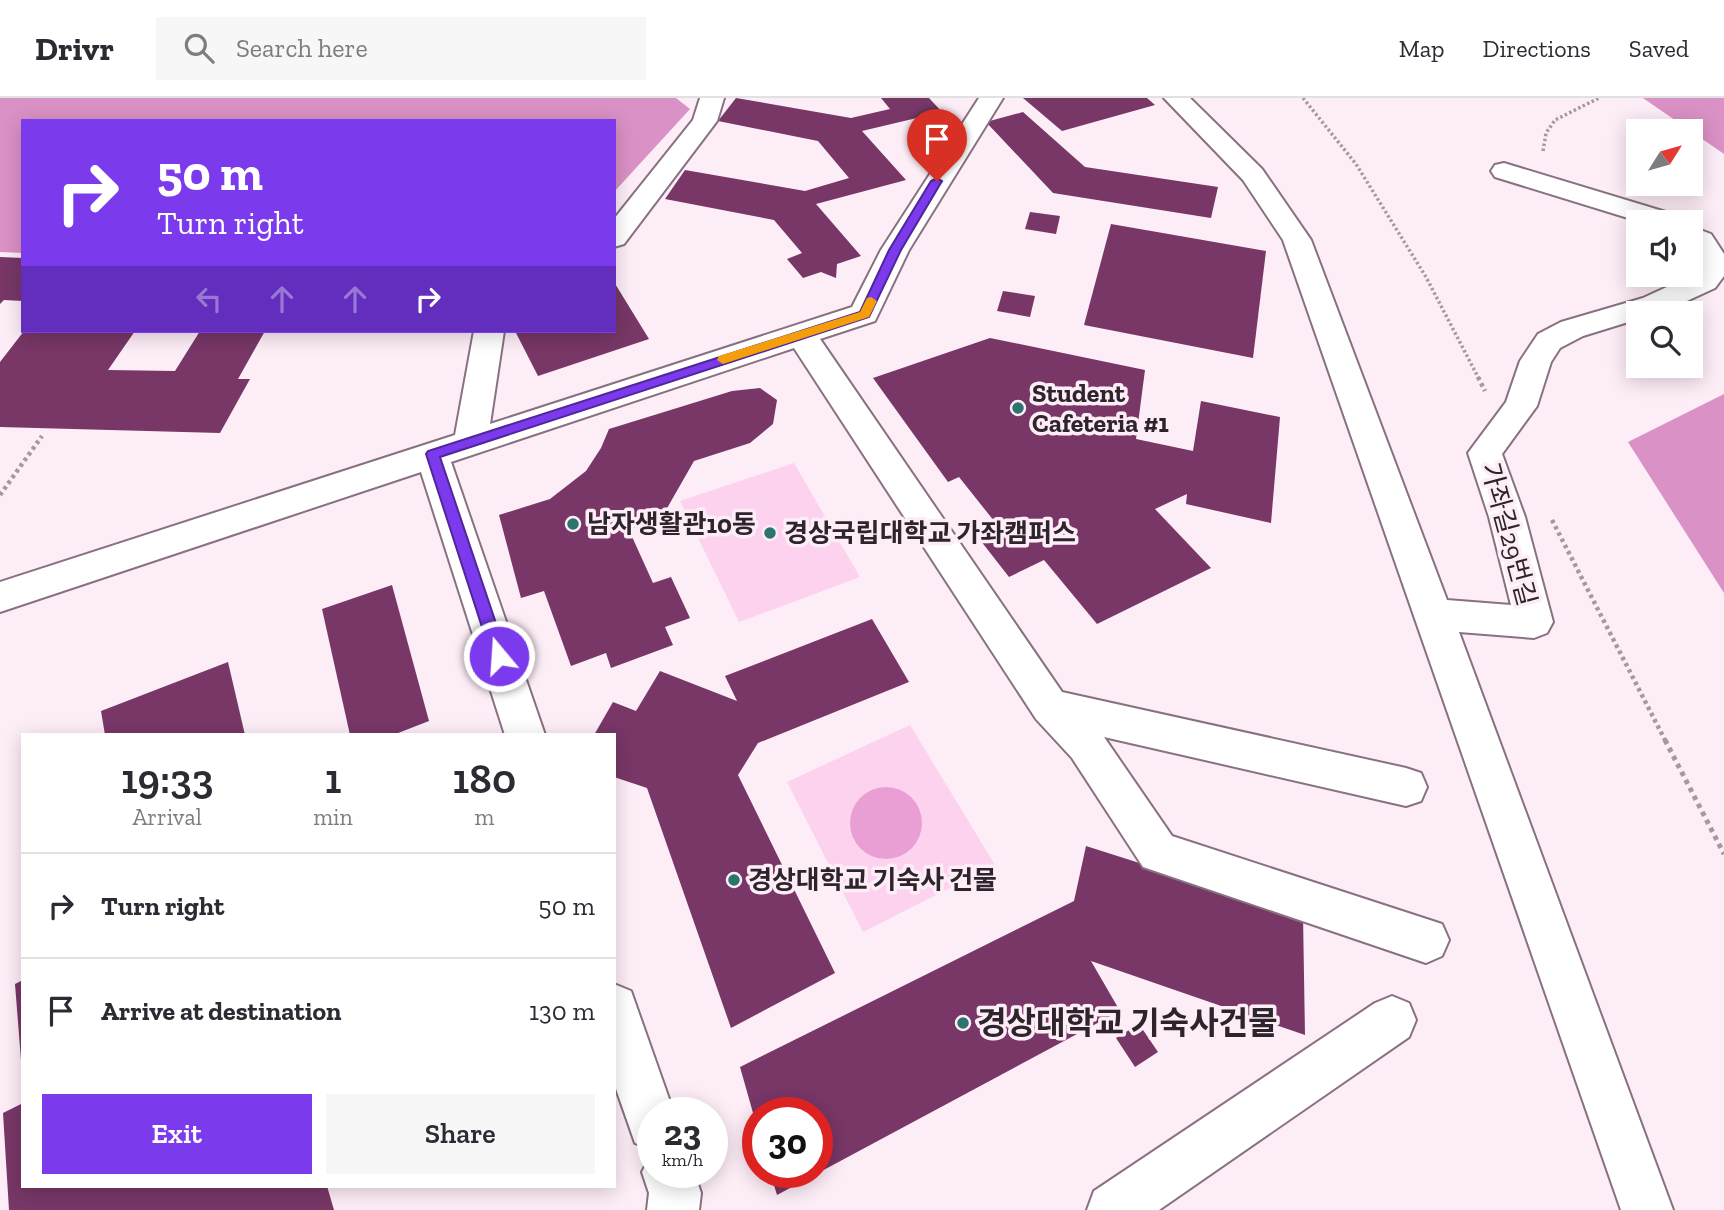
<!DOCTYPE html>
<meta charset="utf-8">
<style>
:root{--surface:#fff;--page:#f7f7f7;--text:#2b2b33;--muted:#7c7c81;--line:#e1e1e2;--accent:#7c3aed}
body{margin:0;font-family:"Zilla Slab","Noto Sans KR",serif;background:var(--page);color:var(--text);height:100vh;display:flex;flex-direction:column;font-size:26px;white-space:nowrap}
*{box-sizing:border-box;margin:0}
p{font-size:23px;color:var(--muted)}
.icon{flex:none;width:38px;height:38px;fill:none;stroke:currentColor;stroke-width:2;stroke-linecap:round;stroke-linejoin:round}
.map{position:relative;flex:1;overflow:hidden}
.panel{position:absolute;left:21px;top:635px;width:595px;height:455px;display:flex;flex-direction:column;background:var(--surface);border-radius:0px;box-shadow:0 4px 18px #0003}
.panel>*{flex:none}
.top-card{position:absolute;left:21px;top:21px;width:595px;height:214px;border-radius:0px;box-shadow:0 4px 18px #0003;background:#7c3aed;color:#fff;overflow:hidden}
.needle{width:46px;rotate:53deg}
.buttons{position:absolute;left:1626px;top:21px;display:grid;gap:14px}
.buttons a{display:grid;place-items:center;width:77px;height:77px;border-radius:0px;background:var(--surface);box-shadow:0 4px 18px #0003;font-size:35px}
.speed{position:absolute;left:637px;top:999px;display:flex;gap:14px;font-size:35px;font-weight:700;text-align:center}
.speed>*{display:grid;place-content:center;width:91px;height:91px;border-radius:50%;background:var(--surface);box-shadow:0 4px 18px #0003;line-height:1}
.speed small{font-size:18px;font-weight:400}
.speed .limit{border:10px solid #d22;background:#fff;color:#111}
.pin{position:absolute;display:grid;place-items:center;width:60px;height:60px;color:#fff;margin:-72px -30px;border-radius:50% 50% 50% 0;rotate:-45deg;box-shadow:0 0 7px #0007}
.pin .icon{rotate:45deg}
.me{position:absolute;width:77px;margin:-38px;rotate:342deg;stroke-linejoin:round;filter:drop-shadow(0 0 5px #0008)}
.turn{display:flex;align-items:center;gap:24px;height:147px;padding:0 21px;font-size:32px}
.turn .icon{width:91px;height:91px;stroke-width:2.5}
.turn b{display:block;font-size:49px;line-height:60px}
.lanes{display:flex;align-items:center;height:66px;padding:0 21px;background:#0003;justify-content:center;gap:35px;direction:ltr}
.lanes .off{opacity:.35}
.eta{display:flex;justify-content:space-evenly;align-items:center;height:119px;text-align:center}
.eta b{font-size:42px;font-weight:600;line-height:49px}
.primary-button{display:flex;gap:14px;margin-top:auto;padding:14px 21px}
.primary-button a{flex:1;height:80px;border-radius:0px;background:var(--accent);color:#fff;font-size:28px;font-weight:600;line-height:80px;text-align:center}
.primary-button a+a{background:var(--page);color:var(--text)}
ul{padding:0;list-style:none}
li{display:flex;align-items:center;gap:21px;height:105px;padding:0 21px;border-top:2px solid var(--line)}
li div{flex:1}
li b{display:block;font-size:26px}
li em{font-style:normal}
header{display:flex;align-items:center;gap:42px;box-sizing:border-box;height:98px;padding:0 35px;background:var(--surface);border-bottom:2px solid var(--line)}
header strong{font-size:33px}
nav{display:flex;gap:38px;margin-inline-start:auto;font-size:24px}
.search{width:490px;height:63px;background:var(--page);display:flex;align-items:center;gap:18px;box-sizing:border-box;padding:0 24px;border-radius:0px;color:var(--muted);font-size:26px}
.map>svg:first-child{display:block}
.green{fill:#fcd2ee}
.forest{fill:#da91c5}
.water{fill:#e99fd3}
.building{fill:#783767}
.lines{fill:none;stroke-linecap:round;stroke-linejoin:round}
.minor-casing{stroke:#887180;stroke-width:4}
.path-far2{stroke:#a598a1;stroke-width:3.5;stroke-dasharray:2.5 2.5;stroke-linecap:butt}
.path-far1{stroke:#a598a1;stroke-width:4.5;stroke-dasharray:3.5 3.5;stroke-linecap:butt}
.path{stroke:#a598a1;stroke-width:5;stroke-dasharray:4.5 4.5;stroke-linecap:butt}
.minor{fill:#fff;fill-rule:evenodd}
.route{fill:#7c3aed;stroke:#51269a;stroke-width:2}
.slow{fill:#f59e0b}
.poi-dot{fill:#2c756f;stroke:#fdedf7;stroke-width:2.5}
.labels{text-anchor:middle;stroke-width:7;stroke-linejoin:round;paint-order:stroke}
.poi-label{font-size:26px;font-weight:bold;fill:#2e242b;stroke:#fdedf7;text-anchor:start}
.street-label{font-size:26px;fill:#2e242b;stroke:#fdedf7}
.near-poi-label{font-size:32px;font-weight:bold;fill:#2e242b;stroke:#fdedf7;text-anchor:start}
</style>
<header>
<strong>Drivr</strong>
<div class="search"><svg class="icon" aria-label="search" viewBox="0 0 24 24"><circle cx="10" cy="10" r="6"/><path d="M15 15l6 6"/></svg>Search here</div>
<nav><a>Map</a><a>Directions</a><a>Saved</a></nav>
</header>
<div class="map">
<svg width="1724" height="1112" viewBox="0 0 1724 1112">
<rect width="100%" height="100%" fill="#fdedf7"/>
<g class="green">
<polygon points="794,365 860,479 739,524 680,403"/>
<polygon points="910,627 995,767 863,834 787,684"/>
</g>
<g class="forest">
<polygon points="0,0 676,0 690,11 614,94 614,23 23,23 23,155 0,154"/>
<polygon points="1643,0 1724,0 1724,56"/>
<polygon points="1724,296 1724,495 1628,344"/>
</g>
<circle class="water" cx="886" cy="725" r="36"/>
<g class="building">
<polygon points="736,0 851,20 890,11 881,0 929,0 942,14 862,33 906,82 816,106 861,158 837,166 836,180 821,174 803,180 787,161 802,155 774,122 665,101 685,72 805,93 849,80 818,43 718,23"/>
<polygon points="1023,0 1147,0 1155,7 1062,33"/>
<polygon points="1023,14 1085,69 1218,89 1211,120 1053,95 986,24"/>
<polygon points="1030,114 1060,118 1056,136 1025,131"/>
<polygon points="1111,126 1266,153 1253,260 1084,227"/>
<polygon points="0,159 23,160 23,203 4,202 0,206"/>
<polygon points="614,184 649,241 538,278 515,233 614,233"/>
<polygon points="1003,193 1035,198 1030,219 997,213"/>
<polygon points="24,233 135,233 108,272 175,273 200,233 265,233 238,281 250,281 220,335 0,329 0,264"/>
<polygon points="990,240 1145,272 1136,341 1193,353 1201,303 1280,319 1271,425 1186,406 1187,396 1155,411 1211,470 1097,526 1044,462 1009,479 977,438 1002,433 959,379 948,384 873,280"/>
<polygon points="760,290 777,302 773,326 750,345 694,363 662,419 629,432 653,485 671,479 690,520 665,529 673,547 611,570 606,555 571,568 544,493 521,500 499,417 550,401 586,373 601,350 609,331 732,293"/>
<polygon points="392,487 429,623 393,637 350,637 322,511"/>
<polygon points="872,521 909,584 758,645 738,677 835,875 731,930 647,690 614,679 614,637 594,637 613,604 636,613 660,573 737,603 725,578"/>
<polygon points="228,564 245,637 105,637 101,613"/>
<polygon points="1086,748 1303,817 1305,937 1091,863 1120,913 777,1097 770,1074 817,1074 817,1015 758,1015 757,1029 740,969 1074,803"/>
<polygon points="23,882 23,961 21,962 15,886"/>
<polygon points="1139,926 1158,954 1135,969 1116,940"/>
<polygon points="23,1005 23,1088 327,1088 334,1112 9,1112 3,1015"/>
</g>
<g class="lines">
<g class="minor-casing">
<g id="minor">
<polygon points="700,0 724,0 717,23 624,146 614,149 614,121 693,22"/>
<polygon points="979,0 1003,0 909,152 875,223 820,241 1062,594 1406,670 1421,675 1427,689 1421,703 1406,708 1104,639 1172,738 1442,826 1449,842 1442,858 1426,865 1143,769 1072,660 1036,621 794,250 451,364 545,637 505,637 421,374 0,514 0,484 455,337 474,233 504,233 490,326 852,209 881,152"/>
<polygon points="1164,0 1190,0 1262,71 1311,142 1447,502 1511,507 1489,419 1468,355 1506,304 1520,263 1538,236 1561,224 1643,200 1695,176 1702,167 1690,148 1690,128 1711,136 1715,142 1724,156 1724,178 1715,190 1663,214 1638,215 1638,221 1583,238 1560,250 1551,264 1537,308 1502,356 1525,419 1553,524 1547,535 1534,540 1459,534 1673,1112 1621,1112 1283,142 1243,82"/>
<polygon points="1504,65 1679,118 1683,124 1641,124 1495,79 1491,73 1495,67"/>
<polygon points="614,886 631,893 674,1015 653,1015 653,1052 635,1045 614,985"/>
<polygon points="1392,898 1409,905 1416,922 1409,939 1159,1112 1087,1112 1094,1093 1375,905"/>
<polygon points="653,1054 653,1074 694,1074 701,1095 699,1112 647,1112 649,1095 642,1074"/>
</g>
</g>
<g class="path-far2">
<polyline points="1303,0 1356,66 1426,179 1479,281"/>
<polyline points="1543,53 1546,35 1555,22 1599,0"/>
</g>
<g class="path-far1">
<polyline points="1478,279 1485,293"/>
<polyline points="0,397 42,338"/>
<polyline points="1552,422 1666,644"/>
</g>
<polyline class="path" points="1665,642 1724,756"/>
<use href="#minor" class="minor"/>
</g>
<polygon class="route" points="937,80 942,83 901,152 869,219 440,359 507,558 504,563 493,563 426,356 428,353 860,214 889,152 931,83"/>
<polygon class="slow" points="871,199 877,203 869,219 723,266 717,262 719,258 860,214 867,200"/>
<g class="poi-dot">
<circle cx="1018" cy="310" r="7"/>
<circle cx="573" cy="426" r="7"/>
<circle cx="770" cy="435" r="7"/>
<circle cx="734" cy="782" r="7"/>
<circle cx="963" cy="925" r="7"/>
</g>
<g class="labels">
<g class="poi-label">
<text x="1032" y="304">Student<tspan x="1032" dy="30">Cafeteria #1</tspan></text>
<text x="587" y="435">남자생활관10동</text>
<text x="784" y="444">경상국립대학교 가좌캠퍼스</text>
<text x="748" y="791">경상대학교 기숙사 건물</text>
</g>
<g class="street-label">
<text transform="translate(1509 436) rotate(75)" y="9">가좌길29번길</text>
</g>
<g class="near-poi-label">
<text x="977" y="936">경상대학교 기숙사건물</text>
</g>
</g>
</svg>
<div class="buttons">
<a><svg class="needle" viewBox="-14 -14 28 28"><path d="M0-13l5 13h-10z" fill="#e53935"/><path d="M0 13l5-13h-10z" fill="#7c7c81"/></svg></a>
<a><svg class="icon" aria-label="sound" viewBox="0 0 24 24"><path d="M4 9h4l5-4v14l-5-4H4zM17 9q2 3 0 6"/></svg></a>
<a><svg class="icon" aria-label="search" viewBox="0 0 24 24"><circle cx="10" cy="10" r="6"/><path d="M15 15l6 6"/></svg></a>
</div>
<div class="speed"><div>23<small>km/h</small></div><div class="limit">30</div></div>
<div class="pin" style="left:937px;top:83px;background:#d93025"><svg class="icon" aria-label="arrive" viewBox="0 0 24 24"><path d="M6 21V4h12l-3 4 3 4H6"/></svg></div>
<svg class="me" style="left:499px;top:558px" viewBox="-20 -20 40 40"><circle r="17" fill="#7c3aed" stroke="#fff" stroke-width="3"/><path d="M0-11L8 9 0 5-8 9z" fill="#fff"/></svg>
<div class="top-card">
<div class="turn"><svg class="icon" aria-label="right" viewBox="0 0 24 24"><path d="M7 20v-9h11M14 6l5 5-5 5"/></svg><div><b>50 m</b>Turn right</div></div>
<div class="lanes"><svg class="icon off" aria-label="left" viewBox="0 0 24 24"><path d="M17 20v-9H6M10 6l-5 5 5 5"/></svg><svg class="icon off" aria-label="ahead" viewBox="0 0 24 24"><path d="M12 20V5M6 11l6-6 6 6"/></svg><svg class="icon off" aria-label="ahead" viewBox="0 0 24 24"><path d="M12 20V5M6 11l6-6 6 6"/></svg><svg class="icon" aria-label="right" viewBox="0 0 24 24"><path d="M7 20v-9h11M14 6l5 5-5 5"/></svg></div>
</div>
<section class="panel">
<div class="eta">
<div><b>19:33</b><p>Arrival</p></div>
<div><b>1</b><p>min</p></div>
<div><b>180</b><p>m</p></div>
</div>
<ul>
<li><svg class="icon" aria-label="right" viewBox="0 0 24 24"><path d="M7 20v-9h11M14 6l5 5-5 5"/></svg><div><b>Turn right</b></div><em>50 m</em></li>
<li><svg class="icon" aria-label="arrive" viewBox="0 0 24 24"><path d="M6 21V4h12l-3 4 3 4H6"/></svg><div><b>Arrive at destination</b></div><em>130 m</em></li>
</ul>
<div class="primary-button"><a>Exit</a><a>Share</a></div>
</section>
</div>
